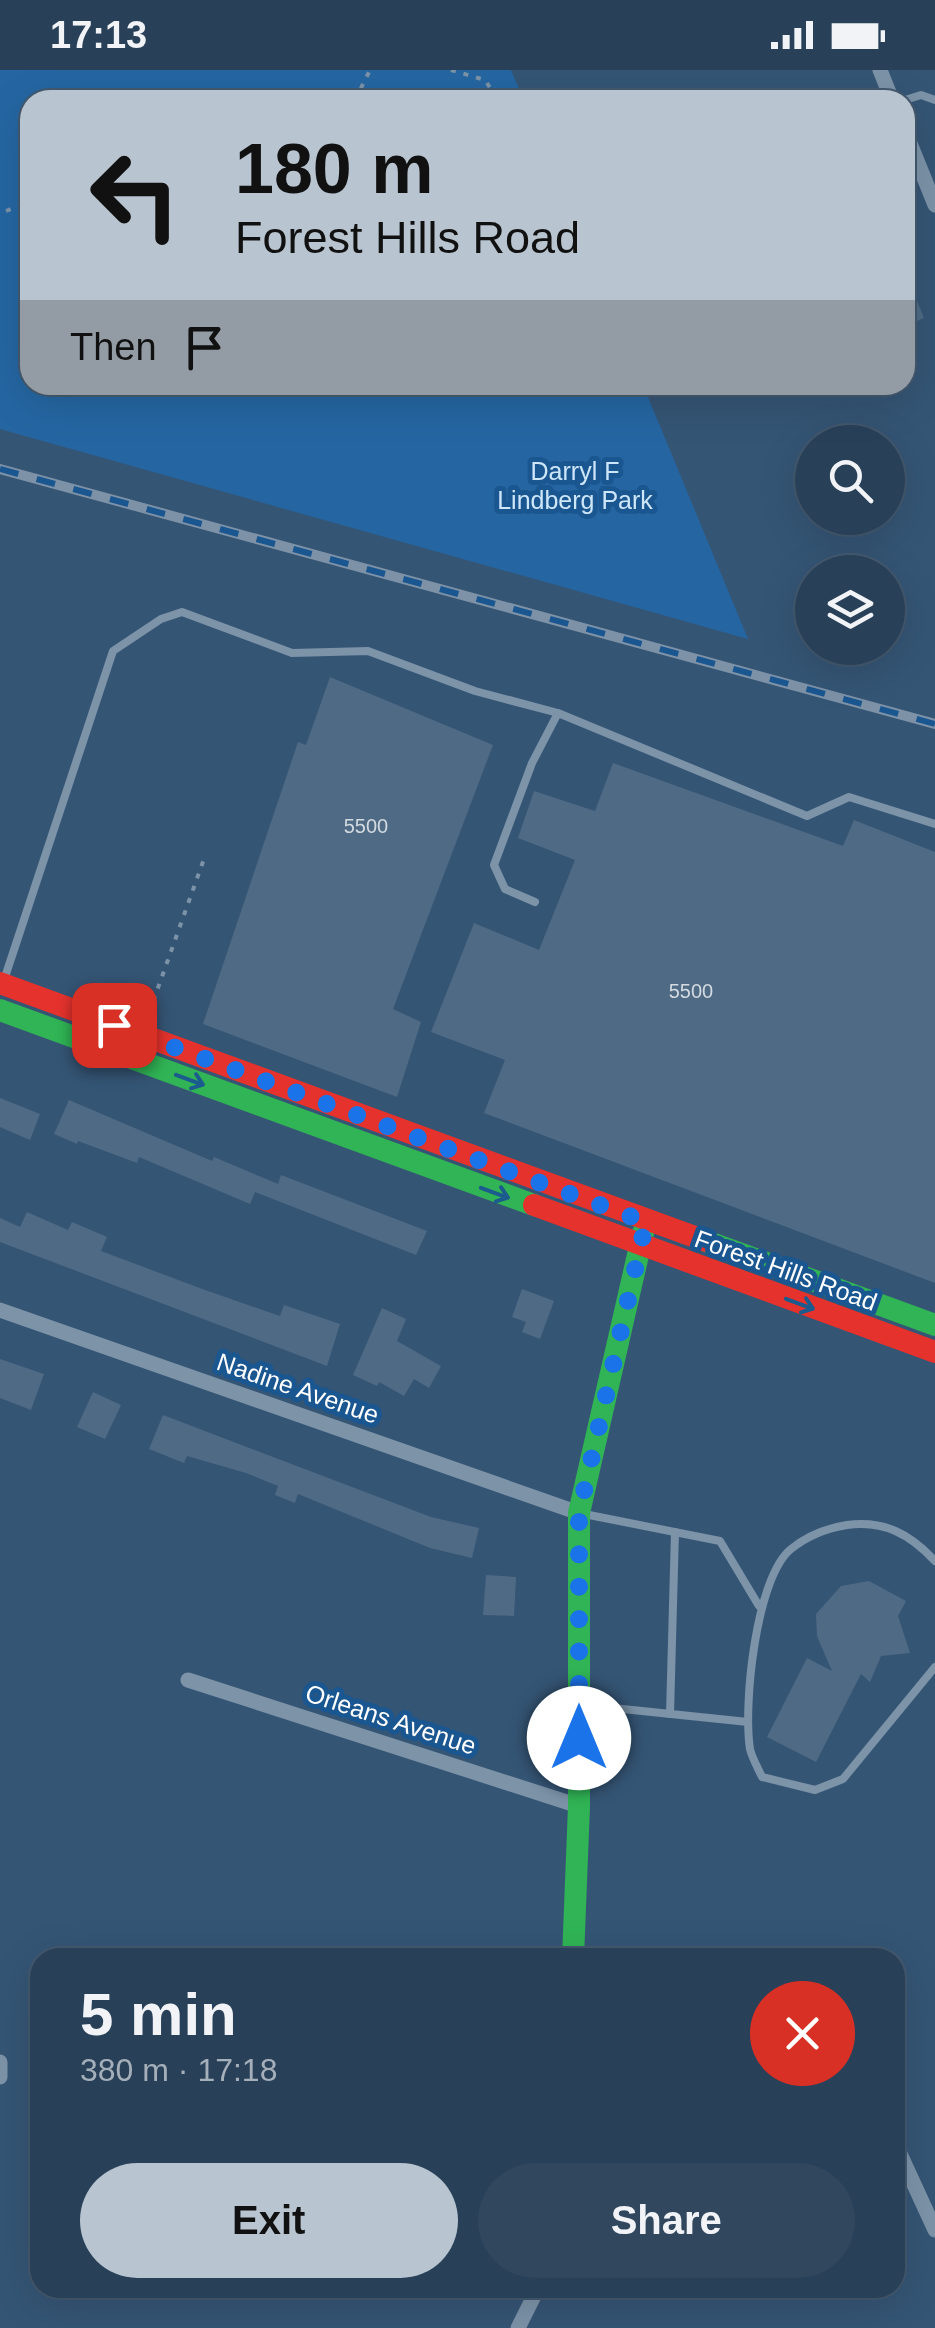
<!DOCTYPE html>
<meta charset="utf-8">
<style>
:root{--surface:#284058;--page:#30475e;--text:#f1f3f6;--muted:#a5afba;--line:#44596e;--accent:#b8c4cf}
body{margin:0;font-family:Helvetica,sans-serif;background:var(--page);color:var(--text);height:100vh;display:flex;flex-direction:column;font-size:38px;white-space:nowrap}
*{box-sizing:border-box;margin:0}
p{font-size:32px;color:var(--muted)}
.icon{flex:none;width:55px;height:55px;fill:none;stroke:currentColor;stroke-width:2;stroke-linecap:round;stroke-linejoin:round}
.map{position:relative;flex:1;overflow:hidden}
.sheet{position:absolute;left:30px;top:1878px;width:875px;height:350px;display:flex;flex-direction:column;background:var(--surface);border-radius:30px;box-shadow:0 10px 40px #0002,0 0 0 2px var(--line)}
.sheet>*{flex:none}
.hud{position:absolute;left:20px;top:20px;width:895px;height:305px;border-radius:30px;box-shadow:0 10px 40px #0002,0 0 0 2px var(--line);background:#b8c4cf;color:#111;overflow:hidden}
.tools{position:absolute;left:795px;top:355px;display:grid;gap:20px}
.tools a{display:grid;place-items:center;width:110px;height:110px;border-radius:50%;background:var(--surface);box-shadow:0 10px 40px #0002,0 0 0 2px var(--line);font-size:50px}
.pin{position:absolute;display:grid;place-items:center;width:85px;height:85px;color:#fff;margin:-42px;border-radius:20px;box-shadow:0 5px 15px #0006}
.me{position:absolute;width:110px;margin:-55px;rotate:0deg;stroke-linejoin:round;filter:drop-shadow(0 0 8px #0008)}
.turn{display:flex;align-items:center;gap:35px;height:210px;padding:0 50px;font-size:45px}
.turn .icon{width:130px;height:130px;stroke-width:2.5}
.turn b{display:block;font-size:70px;line-height:85px}
.then{display:flex;align-items:center;height:95px;padding:0 50px;background:#0003;gap:20px;font-size:38px}
.round{display:grid;place-items:center;flex:none;width:105px;height:105px;border-radius:52px;background:var(--page)}
.head{display:flex;align-items:center;justify-content:space-between;height:170px;padding:0 50px}
h1{font-size:60px;font-weight:800;line-height:75px}
.action{display:flex;gap:20px;margin-top:auto;padding:20px 50px}
.action a{flex:1;height:115px;border-radius:60px;background:var(--accent);color:#111;font-size:40px;font-weight:800;line-height:115px;text-align:center}
.action a+a{background:var(--page);color:var(--text)}
.status{display:flex;justify-content:space-between;align-items:center;height:70px;padding:0 50px;background:var(--surface);direction:ltr}
.status svg{height:28px;fill:currentColor}
.map>svg:first-child{display:block}
.green{fill:#2566a2}
.building{fill:#4f6a84}
.lines{fill:none;stroke-linecap:round;stroke-linejoin:round}
.path{stroke:#7c93a8;stroke-width:4;stroke-dasharray:5 8;stroke-linecap:butt}
.lane{stroke:#7c93a8;stroke-width:8}
.street{stroke:#7c93a8;stroke-width:15}
.fast{stroke:#30b455;stroke-width:22}
.jam{stroke:#e5322d;stroke-width:22}
.rail-casing{stroke:#7d92a7;stroke-width:10}
.rail{stroke:#1a5690;stroke-width:6;stroke-dasharray:19;stroke-linecap:butt}
.oneway{stroke:#1b5b8d}
.route{stroke:#1a73e8;stroke-width:18;stroke-dasharray:0 32.4}
.labels{text-anchor:middle;stroke-width:10;stroke-linejoin:round;paint-order:stroke}
.number-label{font-size:20px;fill:#d3dae0}
.park-label{font-size:25px;fill:#cee6fa;stroke:#1a5690}
.street-label{font-size:25px;fill:#fff;stroke:#1a5690}
</style>
<div class="status"><b>17:13</b><svg viewBox="0 0 49 12"><path d="M0 12V9h3v3zM5 12V6h3v6zM10 12V3h3v9zM15 12V0h3v12zM26 1h20v11H26zM47 4h2v5h-2z"/></svg></div>
<div class="map">
<svg width="935" height="2258" viewBox="0 0 935 2258">
<rect width="100%" height="100%" fill="#355575"/>
<polygon class="green" points="0,0 511,0 524,30 30,30 30,315 643,315 748,569 0,359"/>
<g class="building">
<polygon points="905,202 924,248 905,256"/>
<polygon points="330,607 493,675 393,939 421,952 397,1027 203,954 298,672 306,675"/>
<polygon points="613,693 843,776 854,750 935,782 935,1213 484,1043 505,990 431,962 474,853 539,880 575,790 518,768 534,721 595,741"/>
<polygon points="0,1028 40,1044 30,1070 0,1057"/>
<polygon points="69,1030 212,1091 214,1087 278,1114 281,1105 427,1161 416,1185 255,1122 250,1134 139,1087 137,1093 78,1071 77,1074 54,1064"/>
<polygon points="27,1142 68,1160 72,1152 107,1167 101,1181 205,1220 280,1246 284,1235 340,1254 327,1296 0,1172 0,1148 20,1157"/>
<polygon points="522,1219 554,1231 540,1269 522,1262 526,1252 512,1247"/>
<polygon points="382,1238 406,1249 397,1271 441,1296 429,1318 414,1309 404,1326 379,1312 377,1316 353,1305"/>
<polygon points="0,1289 44,1304 31,1340 0,1328"/>
<polygon points="93,1322 121,1335 105,1369 77,1357"/>
<polygon points="163,1345 431,1447 479,1458 472,1488 430,1478 298,1424 295,1433 275,1425 278,1416 246,1403 187,1386 184,1393 149,1379"/>
<polygon points="486,1505 516,1507 514,1546 483,1545"/>
<polygon points="869,1511 906,1531 898,1546 910,1583 881,1586 870,1612 861,1604 816,1692 767,1667 807,1588 832,1601 817,1566 816,1544 841,1516"/>
</g>
<g class="lines">
<g class="path">
<polyline points="451,0 485,10 498,30"/>
<polyline points="355,30 370,0"/>
<polyline points="6,141 30,132"/>
<polyline points="149,943 205,786"/>
</g>
<g class="lane">
<polyline points="905,30 921,25 935,30"/>
<polyline points="535,832 505,819 494,795 532,693 558,643 807,746 849,727 935,754"/>
<polyline points="4,910 113,581 161,549 182,542 292,583 368,581 475,621 558,643"/>
<polyline points="584,1444 720,1471 759,1536"/>
<path d="M 935,1491 C 910,1464 884,1450 847,1455 C 828,1458 807,1466 791,1479 C 756,1507 743,1635 750,1679 C 752,1688 758,1698 762,1707 L 815,1720 L 843,1709 L 935,1597"/>
<polyline points="584,1635 748,1652"/>
<polyline points="670,1644 675,1462"/>
</g>
<g class="street">
<polyline points="880,0 892,30"/>
<polyline points="905,61 935,135"/>
<polyline points="0,1240 579,1443"/>
<polyline points="188,1610 579,1736"/>
<polyline points="0,1992 0,2007"/>
<polyline points="895,2073 935,2160"/>
<polyline points="518,2258 538,2218"/>
</g>
<g class="fast">
<polyline points="0,940 534,1135"/>
<polyline points="706,1171 935,1255"/>
<polyline points="573,1888 579,1736 579,1443 643,1163"/>
</g>
<g class="jam">
<polyline points="0,913 706,1171"/>
<polyline points="534,1135 935,1282"/>
</g>
<g class="rail-casing">
<polyline id="rail" points="0,399 935,654"/>
</g>
<use href="#rail" class="rail"/>
</g>
<defs><path id="oneway-shaft" d="M-6 0H5M1.5-3L5.5 0L1.5 3" fill="none" stroke-width="1.6" stroke-linecap="round" stroke-linejoin="round" transform="scale(2.5)"/></defs>
<g class="oneway">
<use href="#oneway-shaft" transform="translate(190 1010) rotate(20)"/>
<use href="#oneway-shaft" transform="translate(495 1123) rotate(20)"/>
<use href="#oneway-shaft" transform="translate(800 1234) rotate(20)"/>
</g>
<g class="lines">
<polyline class="route" points="114,955 646,1152 579,1443 579,1668"/>
</g>
<g class="labels">
<g class="number-label">
<text x="366" y="763">5500</text>
<text x="691" y="928">5500</text>
</g>
<g class="park-label">
<text x="575" y="410">Darryl F<tspan x="575" dy="29">Lindberg Park</tspan></text>
</g>
<g class="street-label">
<text transform="translate(786 1200) rotate(20)" y="9">Forest Hills Road</text>
<text transform="translate(298 1318) rotate(19)" y="9">Nadine Avenue</text>
<text transform="translate(391 1649) rotate(18)" y="9">Orleans Avenue</text>
</g>
</g>
</svg>
<div class="tools">
<a><svg class="icon" aria-label="search" viewBox="0 0 24 24"><circle cx="10" cy="10" r="6"/><path d="M15 15l6 6"/></svg></a>
<a><svg class="icon" aria-label="layers" viewBox="0 0 24 24"><path d="M12 4l9 5-9 5-9-5zM3 14l9 5 9-5"/></svg></a>
</div>
<div class="pin" style="left:114px;top:955px;background:#d93025"><svg class="icon" aria-label="arrive" viewBox="0 0 24 24"><path d="M6 21V4h12l-3 4 3 4H6"/></svg></div>
<svg class="me" style="left:579px;top:1668px" viewBox="-20 -20 40 40"><circle r="19" fill="#fff"/><path d="M0-13L10 11 0 6-10 11z" fill="#1a73e8"/></svg>
<div class="hud">
<div class="turn"><svg class="icon" aria-label="left" viewBox="0 0 24 24"><path d="M17 20v-9H6M10 6l-5 5 5 5"/></svg><div><b>180 m</b>Forest Hills Road</div></div>
<div class="then">Then<svg class="icon" aria-label="arrive" viewBox="0 0 24 24"><path d="M6 21V4h12l-3 4 3 4H6"/></svg></div>
</div>
<section class="sheet">
<div class="head"><div><h1>5 min</h1><p>380 m · 17:18</p></div><a class="round" style="background:#d93025;color:#fff"><svg class="icon" aria-label="close" viewBox="0 0 24 24"><path d="M6 6l12 12M18 6L6 18"/></svg></a></div>
<div class="action"><a>Exit</a><a>Share</a></div>
</section>
</div>
